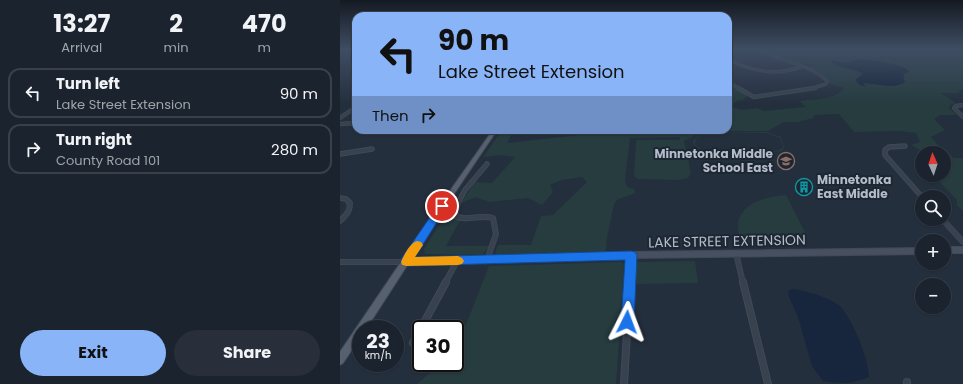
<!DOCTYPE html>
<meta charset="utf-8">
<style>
:root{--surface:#1b232e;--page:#282f3a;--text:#f1f3f6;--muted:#a0a4aa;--line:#39404a;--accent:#8ab4f8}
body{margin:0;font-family:Poppins,sans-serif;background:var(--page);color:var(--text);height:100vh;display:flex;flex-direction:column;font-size:15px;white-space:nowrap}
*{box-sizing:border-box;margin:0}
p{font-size:13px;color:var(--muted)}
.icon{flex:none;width:22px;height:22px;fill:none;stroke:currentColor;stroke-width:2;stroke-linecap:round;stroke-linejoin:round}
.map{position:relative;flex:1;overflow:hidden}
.sheet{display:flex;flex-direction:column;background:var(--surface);width:340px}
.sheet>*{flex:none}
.top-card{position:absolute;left:12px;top:12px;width:380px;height:122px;border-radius:12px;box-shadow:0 1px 3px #0004,0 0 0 1px var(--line);background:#8ab4f8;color:#111;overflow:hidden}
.needle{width:26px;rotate:357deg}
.fabs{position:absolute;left:575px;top:146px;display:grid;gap:8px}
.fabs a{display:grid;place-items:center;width:36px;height:36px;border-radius:50%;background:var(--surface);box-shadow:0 1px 3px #0004,0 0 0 1px var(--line);font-size:20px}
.speed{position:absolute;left:12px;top:320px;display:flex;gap:8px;font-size:20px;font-weight:700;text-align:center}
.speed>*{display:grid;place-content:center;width:52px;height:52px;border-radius:50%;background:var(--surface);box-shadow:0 1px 3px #0004,0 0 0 1px var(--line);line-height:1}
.speed small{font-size:10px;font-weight:400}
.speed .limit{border:2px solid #111;border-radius:6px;background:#fff;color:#111}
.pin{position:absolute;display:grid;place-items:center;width:34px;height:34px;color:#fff;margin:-17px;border:2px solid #fff;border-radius:50%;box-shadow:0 1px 4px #0007}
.me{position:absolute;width:44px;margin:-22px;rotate:3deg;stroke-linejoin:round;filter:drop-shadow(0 0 3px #0008)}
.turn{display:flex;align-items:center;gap:14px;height:84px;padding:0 20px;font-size:18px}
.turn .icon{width:52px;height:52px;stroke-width:2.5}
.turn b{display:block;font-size:28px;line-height:34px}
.then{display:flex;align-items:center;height:38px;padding:0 20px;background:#0003;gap:8px;font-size:15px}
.eta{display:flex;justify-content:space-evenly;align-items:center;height:68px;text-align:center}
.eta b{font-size:24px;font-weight:700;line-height:28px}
.cta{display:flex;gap:8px;margin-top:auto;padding:8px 20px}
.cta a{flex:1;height:46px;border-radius:24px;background:var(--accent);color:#111;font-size:16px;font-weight:700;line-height:46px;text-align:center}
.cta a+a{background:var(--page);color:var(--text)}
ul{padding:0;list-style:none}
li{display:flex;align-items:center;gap:12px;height:50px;margin:0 8px 6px;padding:0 12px;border:2px solid var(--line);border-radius:12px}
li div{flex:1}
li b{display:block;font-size:15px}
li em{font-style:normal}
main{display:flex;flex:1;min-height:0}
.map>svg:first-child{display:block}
.green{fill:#263c3f;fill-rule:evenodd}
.water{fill:#17263c}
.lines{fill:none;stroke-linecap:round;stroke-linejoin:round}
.street-far4-casing{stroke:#414a57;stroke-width:3.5}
.street-far3-casing{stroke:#414a57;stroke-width:4.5}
.street-far2-casing{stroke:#414a57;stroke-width:5.5}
.street-far1-casing{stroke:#414a57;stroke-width:6}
.street-casing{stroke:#414a57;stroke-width:8}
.secondary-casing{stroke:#414a57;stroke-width:2}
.primary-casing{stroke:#414a57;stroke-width:2}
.street-far4{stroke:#38414e;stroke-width:2.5}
.street-far3{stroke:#38414e;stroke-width:3}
.street-far2{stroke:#38414e;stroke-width:3.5}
.street-far1{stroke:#38414e;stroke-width:4.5}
.street{stroke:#38414e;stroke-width:6}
.secondary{fill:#465061;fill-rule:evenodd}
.primary{fill:#56606e;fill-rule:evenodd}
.route{fill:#1a73e8;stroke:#114b97}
.slow{fill:#f59e0b}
.labels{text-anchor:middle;stroke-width:4;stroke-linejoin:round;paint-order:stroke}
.poi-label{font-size:12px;font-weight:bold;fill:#b4bcc9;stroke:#1d2633;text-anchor:end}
.near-street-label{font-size:14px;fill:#b4bcc9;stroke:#1d2633}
</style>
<main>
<section class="sheet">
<div class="eta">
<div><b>13:27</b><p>Arrival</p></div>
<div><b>2</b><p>min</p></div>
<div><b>470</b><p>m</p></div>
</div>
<ul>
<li><svg class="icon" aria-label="left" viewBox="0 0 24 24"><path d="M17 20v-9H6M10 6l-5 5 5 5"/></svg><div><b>Turn left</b><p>Lake Street Extension</p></div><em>90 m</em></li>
<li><svg class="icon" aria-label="right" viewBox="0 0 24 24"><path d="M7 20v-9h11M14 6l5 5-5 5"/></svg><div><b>Turn right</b><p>County Road 101</p></div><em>280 m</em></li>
</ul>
<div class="cta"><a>Exit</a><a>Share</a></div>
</section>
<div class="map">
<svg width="623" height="384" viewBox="0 0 623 384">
<rect width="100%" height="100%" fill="#242f3e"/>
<g class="green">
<path d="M 420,49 L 623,49 L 623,90 L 619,90 L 620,93 L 601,93 L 616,103 L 611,105 L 609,108 L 617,115 L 600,115 L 594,119 L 605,130 L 591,137 L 598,145 L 614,158 L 623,158 L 623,211 L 617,205 L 617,200 L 593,175 L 604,175 L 604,153 C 587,153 585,153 571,145 L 580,142 L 576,133 L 560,131 L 514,132 L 499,114 L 475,115 L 473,118 L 458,122 L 444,122 L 428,131 L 366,131 L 359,133 L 344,141 L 351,173 L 348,178 L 339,180 L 298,179 L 294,176 L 296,142 L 297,140 L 340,140 L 340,137 L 290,138 L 285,180 L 287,187 L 294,189 L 295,193 L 277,200 L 274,204 L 267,237 L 266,250 L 264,252 L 157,255 L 155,252 L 158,245 L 191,245 L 201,216 L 213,215 L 247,182 L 242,177 L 222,180 L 210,185 L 213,192 L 202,205 L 188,198 L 149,202 L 136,197 L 121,203 L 135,182 L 152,183 L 175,157 L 161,155 L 143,157 L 162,130 L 174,130 L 167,143 L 240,135 L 247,130 L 388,130 L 388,84 L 402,91 L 407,96 L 403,100 L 397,101 L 390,106 L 401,110 L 417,108 L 424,111 L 466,107 L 459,101 C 472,99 496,100 504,88 L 489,84 L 484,75 L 469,68 L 474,65 L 461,63 L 457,64 L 432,56 ZM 521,59 L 559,66 L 565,73 L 563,77 L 564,83 C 550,88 537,83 523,83 L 520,85 L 518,83 L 523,74 C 513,67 501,70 492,63 L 493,60 L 506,63 Z"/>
<path d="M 365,132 L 427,132 L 441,137 L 444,147 L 442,151 L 429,152 L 371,153 L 363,152 L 354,145 L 353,141 L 360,134 ZM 378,132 L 427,133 L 440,138 L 443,146 L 441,149 L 437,151 L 373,152 L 364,151 L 355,145 C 354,133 369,133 378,132 Z"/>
<path d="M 446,195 L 466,234 L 462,238 L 399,239 C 399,233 397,224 399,219 C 406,200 429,197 446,195 Z"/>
<path d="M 105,216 C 111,216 114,219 120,220 L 106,246 L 149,246 L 144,253 L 140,255 L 85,254 L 84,249 Z"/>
<polygon points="355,261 358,283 295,284 295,265 298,262"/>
<polygon points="281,262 284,264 276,384 77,384 101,363 115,363 115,342 125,327 149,266"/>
</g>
<g class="water">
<path d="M 521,59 C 533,61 563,63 570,72 L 565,73 L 563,77 L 565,82 C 554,90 536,83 523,83 L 526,87 L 520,85 L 515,80 L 523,74 C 512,66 501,71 490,60 L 506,63 Z"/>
<path d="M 452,289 C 464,290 492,298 501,307 C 513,321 529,359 529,377 C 511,384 502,384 483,381 L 472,366 L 458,317 L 449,297 L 448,291 Z"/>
</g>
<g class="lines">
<g class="street-far4-casing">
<g id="street-far4">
<path d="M 418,49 C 440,62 469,63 487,81 L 486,84 L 470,89"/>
<path d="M 388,59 C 412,72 435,76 461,67"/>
<polyline points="13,70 16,68"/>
<polyline points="388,82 400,89"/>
</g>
</g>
<g class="street-far3-casing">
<g id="street-far3">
<polyline points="398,88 414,97 475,88"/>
<polyline points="623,105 616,106 614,108 623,117"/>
<polyline points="0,118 16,107"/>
<polyline points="0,124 16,123"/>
</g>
</g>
<g class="street-far2-casing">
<g id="street-far2">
<polyline points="565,146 549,147 545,150 545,155 582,197"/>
<polyline points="0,154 32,149"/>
<polyline points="0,198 6,199 10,203"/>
<polyline points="118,203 125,190 147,164"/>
</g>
</g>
<g class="street-far1-casing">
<g id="street-far1">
<path d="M 118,202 L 115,216 C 127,222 140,214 153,218 L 156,234 L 147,260"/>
<polyline points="602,219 623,242"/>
<path d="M 0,221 C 5,216 12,210 9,202"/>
<polyline points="396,253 403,283"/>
<polyline points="0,262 66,262"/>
<polyline points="105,283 117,261"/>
<polyline points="289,283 291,255"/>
</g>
</g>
<g class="street-casing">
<g id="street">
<polyline points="403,282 428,384"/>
<polyline points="73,343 106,282"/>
<polyline points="567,382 567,384"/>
<polyline points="284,384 290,282"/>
</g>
</g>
<g class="secondary-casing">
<g id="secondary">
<rect x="604" y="247" width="19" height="6"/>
<polygon points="582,248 582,254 291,258 66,265 63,264 62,262 63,260 66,259 291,252"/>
</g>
</g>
<g class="primary-casing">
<polygon id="primary" points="153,130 157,130 97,219 26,329 21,329 21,336 3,363 0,365 0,352 93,215"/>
</g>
<use href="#street-far4" class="street-far4"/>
<use href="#street-far3" class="street-far3"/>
<use href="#street-far2" class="street-far2"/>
<use href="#street-far1" class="street-far1"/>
<use href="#street" class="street"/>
<use href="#secondary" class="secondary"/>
<use href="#primary" class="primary"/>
</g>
<linearGradient id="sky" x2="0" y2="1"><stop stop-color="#141a22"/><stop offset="0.48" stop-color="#3f4d63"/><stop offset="1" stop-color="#3f4d63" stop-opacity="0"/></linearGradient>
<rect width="623" height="103" fill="url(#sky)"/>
<polygon class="route" points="102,203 107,206 75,257 291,251 295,252 297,255 294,322 292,326 287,328 283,326 281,322 285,260 66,266 62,265 61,262 62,258 99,204"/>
<path class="slow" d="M 77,241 L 81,242 L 83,245 L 75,257 L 118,256 L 122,258 L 124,261 L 122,264 L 118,265 L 66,266 L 62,265 L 61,262 C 64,255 70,243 77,241 Z"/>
<defs>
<g id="school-ring" transform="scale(0.9)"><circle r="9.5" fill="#1d2633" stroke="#8d6e63" stroke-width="1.5"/><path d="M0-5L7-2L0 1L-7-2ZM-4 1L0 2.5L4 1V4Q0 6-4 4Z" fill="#8d6e63"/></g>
<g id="building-ring" transform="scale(0.9)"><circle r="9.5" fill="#1d2633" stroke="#0f9aa8" stroke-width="1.5"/><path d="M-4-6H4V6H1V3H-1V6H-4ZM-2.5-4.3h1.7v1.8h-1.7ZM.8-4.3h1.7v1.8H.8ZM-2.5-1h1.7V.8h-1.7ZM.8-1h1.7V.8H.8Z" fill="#0f9aa8"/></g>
</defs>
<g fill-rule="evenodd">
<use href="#school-ring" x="446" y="161"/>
<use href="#building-ring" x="464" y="187"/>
</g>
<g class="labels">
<g class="poi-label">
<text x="433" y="158">Minnetonka Middle<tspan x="433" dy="14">School East</tspan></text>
<text x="477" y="184" text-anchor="start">Minnetonka<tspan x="477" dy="14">East Middle</tspan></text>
</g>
<g class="near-street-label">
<text transform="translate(387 241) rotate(-1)" y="5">LAKE STREET EXTENSION</text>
</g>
</g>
</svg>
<div class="fabs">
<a><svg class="needle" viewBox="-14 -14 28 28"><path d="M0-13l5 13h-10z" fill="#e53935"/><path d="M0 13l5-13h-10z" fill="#a0a4aa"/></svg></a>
<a><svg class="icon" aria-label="search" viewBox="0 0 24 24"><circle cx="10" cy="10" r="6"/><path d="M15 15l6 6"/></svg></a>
<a>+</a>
<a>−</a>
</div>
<div class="speed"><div>23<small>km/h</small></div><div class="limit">30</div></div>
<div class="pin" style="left:102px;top:206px;background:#d93025"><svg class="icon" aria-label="arrive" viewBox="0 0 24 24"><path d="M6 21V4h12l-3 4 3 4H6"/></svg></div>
<svg class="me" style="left:287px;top:322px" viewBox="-20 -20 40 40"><path d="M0-17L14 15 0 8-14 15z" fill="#1a73e8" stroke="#fff" stroke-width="4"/></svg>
<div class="top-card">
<div class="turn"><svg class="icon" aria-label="left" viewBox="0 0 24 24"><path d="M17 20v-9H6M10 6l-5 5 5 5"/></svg><div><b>90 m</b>Lake Street Extension</div></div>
<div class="then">Then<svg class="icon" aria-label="right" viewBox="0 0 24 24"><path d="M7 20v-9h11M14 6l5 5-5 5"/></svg></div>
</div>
</div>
</main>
